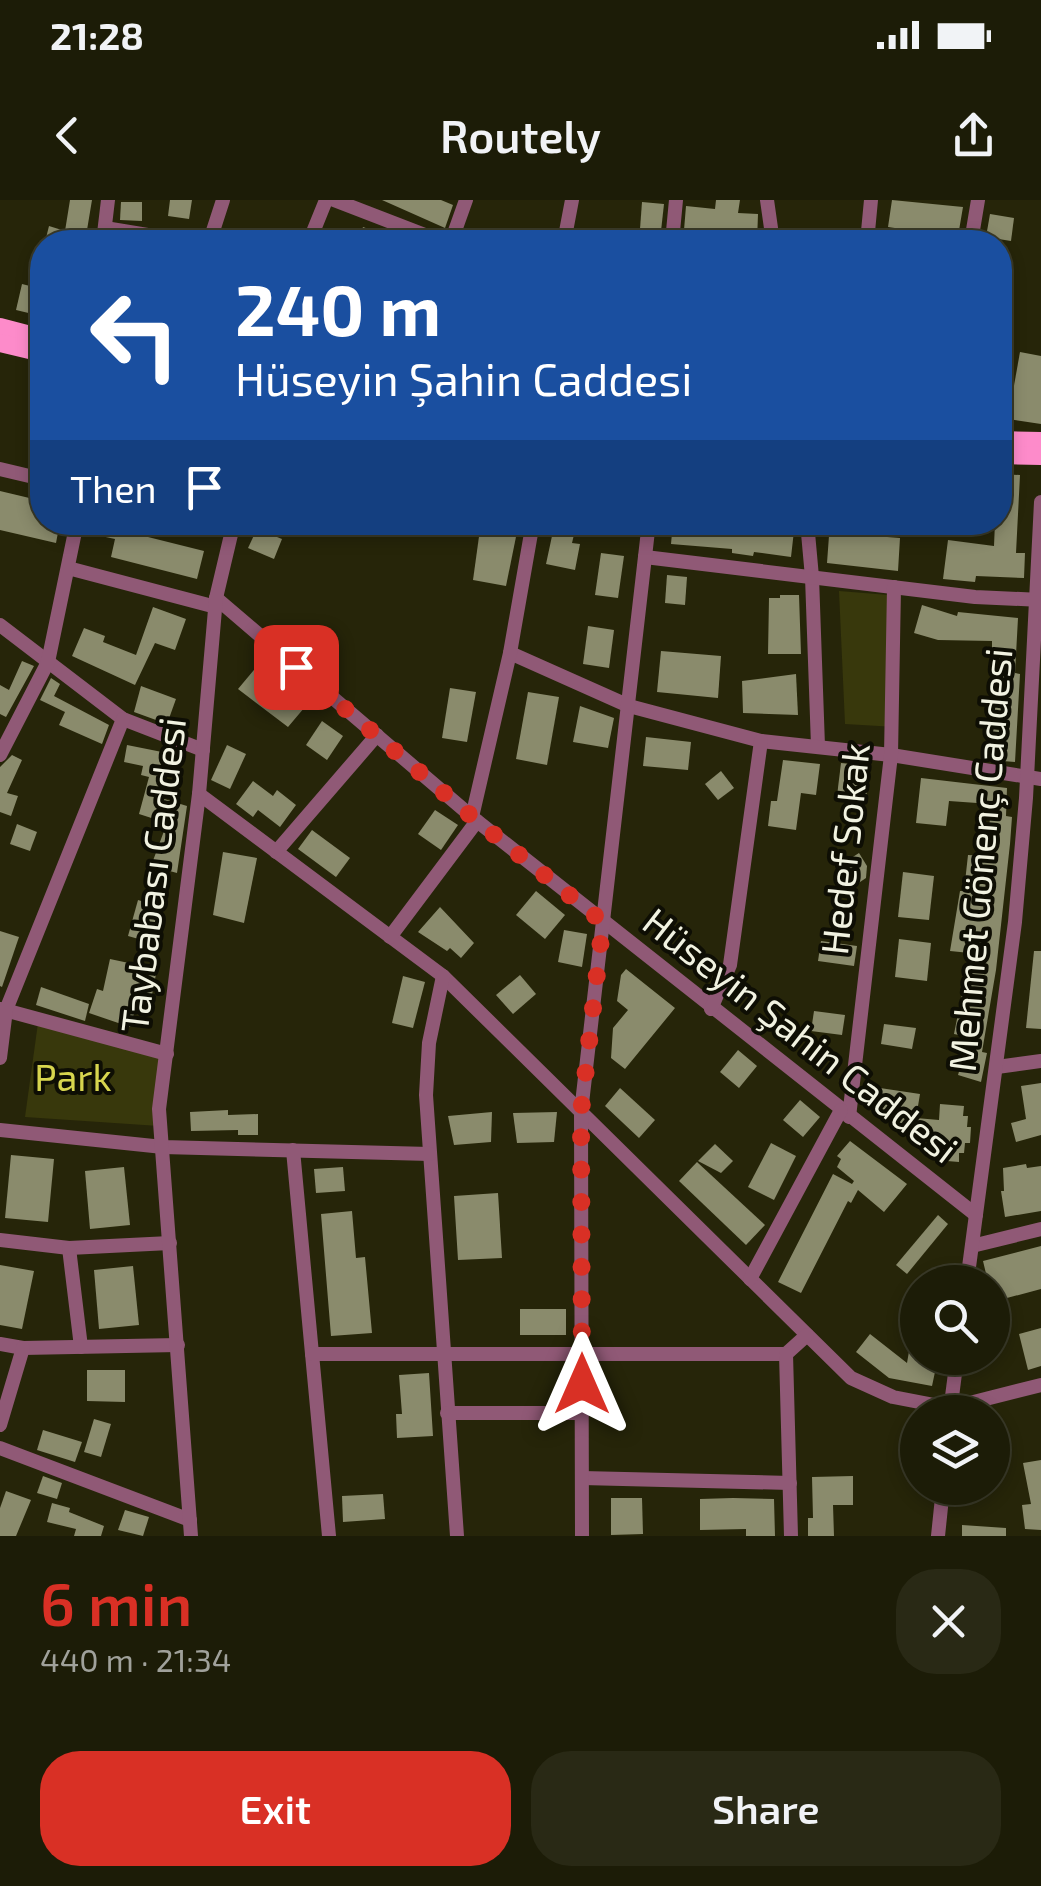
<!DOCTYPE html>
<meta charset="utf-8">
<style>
:root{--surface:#1c1c07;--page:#292915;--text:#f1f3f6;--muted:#a0a19b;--line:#3a3a28;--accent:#d93025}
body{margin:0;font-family:"Exo 2",sans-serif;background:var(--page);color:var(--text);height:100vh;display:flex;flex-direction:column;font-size:38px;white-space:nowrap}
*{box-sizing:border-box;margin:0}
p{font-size:32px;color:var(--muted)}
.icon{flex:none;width:55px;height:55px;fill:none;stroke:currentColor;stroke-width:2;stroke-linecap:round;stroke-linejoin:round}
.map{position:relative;height:1336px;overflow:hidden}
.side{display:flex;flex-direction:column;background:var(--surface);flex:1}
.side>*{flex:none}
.hud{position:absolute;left:30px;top:30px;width:982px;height:305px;border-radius:40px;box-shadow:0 5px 15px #0003,0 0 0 2px var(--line);background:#1a4fa0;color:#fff;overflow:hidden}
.tools{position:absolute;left:900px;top:1065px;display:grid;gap:20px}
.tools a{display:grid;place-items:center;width:110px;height:110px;border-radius:50%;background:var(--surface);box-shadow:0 5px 15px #0003,0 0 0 2px var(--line);font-size:50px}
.pin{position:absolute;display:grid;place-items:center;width:85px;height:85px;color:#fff;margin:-42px;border-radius:20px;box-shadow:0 5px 15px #0006}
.me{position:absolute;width:110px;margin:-55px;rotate:0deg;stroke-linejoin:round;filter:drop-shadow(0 0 8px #0008)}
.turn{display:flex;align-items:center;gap:35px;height:210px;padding:0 40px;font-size:45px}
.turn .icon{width:130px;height:130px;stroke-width:2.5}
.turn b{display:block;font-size:70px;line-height:85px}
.then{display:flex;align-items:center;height:95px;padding:0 40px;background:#0003;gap:20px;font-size:38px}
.round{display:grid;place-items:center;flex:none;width:105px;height:105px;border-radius:40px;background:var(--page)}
.head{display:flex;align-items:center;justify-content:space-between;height:170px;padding:0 40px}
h1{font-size:60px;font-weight:600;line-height:75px;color:var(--accent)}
.action{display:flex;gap:20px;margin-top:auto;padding:20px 40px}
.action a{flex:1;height:115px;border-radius:40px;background:var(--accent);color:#fff;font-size:40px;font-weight:600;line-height:115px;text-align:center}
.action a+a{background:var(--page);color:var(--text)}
.status{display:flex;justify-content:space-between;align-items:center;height:70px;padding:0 50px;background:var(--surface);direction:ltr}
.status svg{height:28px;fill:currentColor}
header{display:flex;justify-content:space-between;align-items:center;height:130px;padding:0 40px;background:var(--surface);font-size:45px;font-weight:600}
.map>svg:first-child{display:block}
.green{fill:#38380c}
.building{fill:#8a8b6c}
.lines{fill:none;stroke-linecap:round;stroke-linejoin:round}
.minor{stroke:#905976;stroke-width:14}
.major{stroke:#fd8bca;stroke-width:18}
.route{stroke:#d93025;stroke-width:18;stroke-dasharray:0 32.4}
.labels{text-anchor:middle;stroke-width:8;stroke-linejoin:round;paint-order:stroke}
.street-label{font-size:38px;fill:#f1f2e1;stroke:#0e0e04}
.park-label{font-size:38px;fill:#d7d54e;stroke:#0e0e04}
</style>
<div class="status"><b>21:28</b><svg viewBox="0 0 49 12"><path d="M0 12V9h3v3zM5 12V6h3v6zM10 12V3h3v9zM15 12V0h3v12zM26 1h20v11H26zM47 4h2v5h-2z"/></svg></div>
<header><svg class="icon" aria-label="back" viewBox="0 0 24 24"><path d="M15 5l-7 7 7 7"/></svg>Routely<svg class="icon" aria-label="share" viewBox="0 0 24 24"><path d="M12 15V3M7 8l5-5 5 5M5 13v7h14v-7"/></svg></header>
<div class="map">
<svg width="1041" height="1336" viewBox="0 0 1041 1336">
<rect width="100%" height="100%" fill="#262509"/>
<g class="green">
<polygon points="839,391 901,396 896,527 845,524"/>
<polygon points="38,823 164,859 159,926 25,917"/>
</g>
<g class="building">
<polygon points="70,0 92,0 85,42 45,42 49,26 65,31"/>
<polygon points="170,0 192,0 189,19 168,16"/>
<polygon points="382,0 441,0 453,5 445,28"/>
<polygon points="716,0 740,0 738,13 758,14 757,42 683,42 686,6 715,9"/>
<polygon points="892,0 963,7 957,42 941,42 942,35 888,27"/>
<polygon points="121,2 142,2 142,21 120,20"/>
<polygon points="642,2 664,4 661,31 640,29"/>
<polygon points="990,14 1014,18 1011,41 986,37"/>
<polygon points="363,27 401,41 400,42 358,42"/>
<polygon points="22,84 42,89 41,116 16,110"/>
<polygon points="1020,152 1041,156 1041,224 1008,219"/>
<polygon points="1000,274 1020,275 1016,353 1025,353 1024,378 976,376 975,382 943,379 948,340 994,346 995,322 1000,322"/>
<polygon points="0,291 42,301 42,322 60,322 56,343 0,330"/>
<polygon points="105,322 134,322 132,333 204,351 197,379 111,357 115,339 101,336"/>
<polygon points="481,322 519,322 506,386 473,380"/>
<polygon points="555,322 577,322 572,343 580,344 575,370 546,364"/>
<polygon points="673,322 747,322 770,327 770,322 795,322 791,357 754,352 753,356 732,353 732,349 671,344"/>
<polygon points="830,322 862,324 861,335 900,338 898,371 827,363"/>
<polygon points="257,329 282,339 274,359 248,348"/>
<polygon points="601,353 624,356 618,398 595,395"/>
<polygon points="667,375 687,377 685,405 665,403"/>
<polygon points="780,395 799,395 801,454 768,454 769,398 780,398"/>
<polygon points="922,405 957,416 958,412 1018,418 1015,473 1020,474 1015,562 990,560 996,492 992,492 992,441 938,440 914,433"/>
<polygon points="153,407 186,419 175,450 155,443 135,485 72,456 84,428 105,436 103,442 136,455"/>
<polygon points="588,426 614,430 609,468 583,464"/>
<polygon points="661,451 721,456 718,498 657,492"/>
<polygon points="22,461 34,466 6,517 0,514 0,485 9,490"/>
<polygon points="259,464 288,489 291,484 310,501 288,527 238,489"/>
<polygon points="796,474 798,515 743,513 742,481"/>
<polygon points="51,478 60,484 54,496 109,525 102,544 59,525 65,512 40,500"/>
<polygon points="141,486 176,499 167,524 134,512"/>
<polygon points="450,488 476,492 467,542 442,538"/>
<polygon points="528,492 559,497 547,565 516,559"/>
<polygon points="580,506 614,518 608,548 573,542"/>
<polygon points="322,521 343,536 327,560 306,545"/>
<polygon points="646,537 691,542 688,570 643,566"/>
<polygon points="127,545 167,553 159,591 163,593 161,598 187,606 177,673 151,666 167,623 139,614 149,577 141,575 143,566 124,562"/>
<polygon points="227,545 246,554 230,589 211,580"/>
<polygon points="12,555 22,560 7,593 18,596 11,616 0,612 0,567"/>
<polygon points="783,560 820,564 816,595 801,593 796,630 768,626 771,601 777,601"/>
<polygon points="841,563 870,566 866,599 837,596"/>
<polygon points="721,571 734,588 718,600 705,584"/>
<polygon points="921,578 1007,588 1006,616 1012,617 1010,644 996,770 982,852 987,853 981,882 958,875 969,837 954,834 970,753 950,751 960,691 964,691 968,655 987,656 991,604 949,601 946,626 916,623"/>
<polygon points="253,581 273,596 277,590 296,605 280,627 258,610 253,617 236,604"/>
<polygon points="435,610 458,625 441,650 418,634"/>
<polygon points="17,624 37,632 30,651 10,644"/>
<polygon points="312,630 350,658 336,677 298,649"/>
<polygon points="223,652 257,658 244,723 213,715"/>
<polygon points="859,653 867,666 866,678 851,688 837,667"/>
<polygon points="903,672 934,676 929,720 898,717"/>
<polygon points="536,691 565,715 545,739 516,715"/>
<polygon points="138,700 164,708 153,743 128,736"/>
<polygon points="440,707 474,743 461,758 450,748 447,751 418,732"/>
<polygon points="564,730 587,734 582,767 558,762"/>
<polygon points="0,731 19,737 2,787 0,786"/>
<polygon points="899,739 931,743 927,781 895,777"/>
<polygon points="821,741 857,746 854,766 818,761"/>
<polygon points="1034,751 1041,751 1041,829 1026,828"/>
<polygon points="110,759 157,769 151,800 139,797 130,827 89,813 97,789 103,791"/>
<polygon points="626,769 675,808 625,869 611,858 613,828 628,810 617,801 621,775"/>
<polygon points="520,775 536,794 513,814 496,795"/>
<polygon points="403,776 425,782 413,828 392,823"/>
<polygon points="41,787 89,804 85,821 36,805"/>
<polygon points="814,811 845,815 842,835 811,831"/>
<polygon points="884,824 916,828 912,849 881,844"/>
<polygon points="738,850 757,866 739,888 720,872"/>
<polygon points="1041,883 1041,935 1016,942 1011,923 1026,919 1021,886"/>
<polygon points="620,888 655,920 639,938 605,906"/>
<polygon points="880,888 920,894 916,918 939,920 940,904 964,906 963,916 968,916 967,927 971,927 970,943 965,943 964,953 959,953 959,962 935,960 937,945 929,944 930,929 892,923 893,918 875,915"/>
<polygon points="800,900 820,917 803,937 783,920"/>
<polygon points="228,910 228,915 258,914 258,935 238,935 238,930 191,931 190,912"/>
<polygon points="492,912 491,942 454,945 448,916"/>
<polygon points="557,912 554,942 517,943 513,913"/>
<polygon points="850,941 907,984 884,1012 858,990 851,1003 848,1001 801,1093 778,1082 833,974 852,984 854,981 837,967 841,959 837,956"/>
<polygon points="771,943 796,956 774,1000 748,987"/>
<polygon points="715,944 733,961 721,973 698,961"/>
<polygon points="11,955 54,959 48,1022 5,1018"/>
<polygon points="697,962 765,1025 746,1045 679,981"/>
<polygon points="1026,964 1027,968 1041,966 1041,1011 1005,1017 1001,991 1004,991 1003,968"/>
<polygon points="124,967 130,1025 90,1029 85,971"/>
<polygon points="343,967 345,991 316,993 314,969"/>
<polygon points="498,993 502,1058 458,1060 454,996"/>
<polygon points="352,1011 356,1058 365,1057 372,1133 331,1136 321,1014"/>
<polygon points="938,1015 948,1024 907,1074 896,1065"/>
<polygon points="1041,1046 1041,1089 992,1102 992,1082 988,1082 983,1061"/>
<polygon points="0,1065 34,1071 22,1129 0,1125"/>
<polygon points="133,1066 139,1125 99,1129 94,1070"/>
<rect x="520" y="1109" width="46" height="26"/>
<polygon points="1041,1128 1041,1166 1028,1170 1019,1134"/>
<polygon points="870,1134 907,1163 912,1134 918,1135 918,1158 938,1158 932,1186 889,1178 856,1152"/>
<polygon points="87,1170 125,1170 125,1202 87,1201"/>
<polygon points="429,1173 433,1236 397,1238 396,1214 402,1214 399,1175"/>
<polygon points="94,1219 111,1224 101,1257 84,1252"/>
<polygon points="43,1230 82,1242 75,1262 37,1250"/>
<polygon points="1041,1260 1041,1330 1025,1329 1022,1305 1031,1304 1023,1263"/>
<polygon points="43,1276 62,1283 57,1299 37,1293"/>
<polygon points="853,1276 853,1305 833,1305 834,1336 808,1336 808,1318 813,1318 812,1277"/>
<polygon points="6,1291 31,1300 16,1336 0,1336 0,1308"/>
<polygon points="383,1294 385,1319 343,1322 342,1296"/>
<polygon points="611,1298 642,1298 643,1334 611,1335"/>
<polygon points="733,1298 774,1299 775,1336 746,1336 746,1329 700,1330 700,1299"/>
<polygon points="52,1303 70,1308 69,1312 104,1326 101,1336 74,1336 76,1329 47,1322"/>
<polygon points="125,1310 149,1317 143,1336 118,1330"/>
<polygon points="962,1325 1006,1328 1006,1336 962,1336"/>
</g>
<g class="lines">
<g class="minor">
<polyline points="334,0 443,42"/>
<polyline points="767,0 773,42"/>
<polyline points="105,28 190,42"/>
<polyline points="212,34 223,0"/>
<polyline points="103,42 108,0"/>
<polyline points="201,42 212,34 236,42"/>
<polyline points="309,42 326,0"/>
<polyline points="451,42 466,0"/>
<polyline points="564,42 572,0"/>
<polyline points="672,42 676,0"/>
<polyline points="867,42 871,0"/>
<polyline points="971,42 978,0"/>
<polyline points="0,269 42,279"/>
<polyline points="807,322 812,377 818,546"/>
<polyline points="645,357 975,397 1041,400"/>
<polyline points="68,368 216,407"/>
<polyline points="216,398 477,621 976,1015"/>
<polyline points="0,425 123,519 203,550"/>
<polyline points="510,453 629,506 761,541 891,555 1041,579"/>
<polyline points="0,555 48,462 77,322"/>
<polyline points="199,594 443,776 851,1178 893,1197 950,1208 1041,1185"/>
<polyline points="472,617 510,453 533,322"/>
<polyline points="276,652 377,535"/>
<polyline points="390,737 477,621"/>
<polyline points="443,776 429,843 426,895 457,1336"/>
<polyline points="1,809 167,854"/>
<polyline points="711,809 730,765 761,541"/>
<polyline points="0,858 6,810 123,519"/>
<polyline points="997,867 1041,861"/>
<polyline points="849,917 891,555 894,387"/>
<polyline points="0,930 163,947 430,954"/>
<polyline points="293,950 329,1336"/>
<polyline points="0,1040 69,1048 170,1043"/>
<polyline points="972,1046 1041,1029"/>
<polyline points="69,1048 81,1147"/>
<polyline points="750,1079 841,910"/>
<polyline points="967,1082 1015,722 1026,598 1041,302"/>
<polyline points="0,1144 23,1148 178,1145"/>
<polyline points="312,1154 786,1154 807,1135"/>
<polyline points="786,1154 791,1336"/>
<polyline points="950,1212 957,1158"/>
<polyline points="447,1213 582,1213"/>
<polyline points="0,1225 23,1148"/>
<polyline points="0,1248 190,1320"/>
<polyline points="582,1278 790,1283"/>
<polyline points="191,1336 159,909 199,594 216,398 234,322"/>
<polyline points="582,1336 581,912 649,322"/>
<polyline points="938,1336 943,1288"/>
</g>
<g class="major">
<polyline points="0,127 42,138"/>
<polyline points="0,143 42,153"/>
<polyline points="1000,240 1041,241"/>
<polyline points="1000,255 1041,256"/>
</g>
</g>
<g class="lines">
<polyline class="route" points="296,467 477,621 603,722 581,912 582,1184"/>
</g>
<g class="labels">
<g class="street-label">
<text transform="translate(846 649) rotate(-84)" y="13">Hedef Sokak</text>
<text transform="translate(981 660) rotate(-85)" y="13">Mehmet Gönenç Caddesi</text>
<text transform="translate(154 675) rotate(-83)" y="13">Taybabası Caddesi</text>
<text transform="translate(800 836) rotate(38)" y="13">Hüseyin Şahin Caddesi</text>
</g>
<g class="park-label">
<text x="73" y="891">Park</text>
</g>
</g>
</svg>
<div class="tools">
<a><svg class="icon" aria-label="search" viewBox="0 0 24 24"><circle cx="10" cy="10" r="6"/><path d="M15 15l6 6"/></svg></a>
<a><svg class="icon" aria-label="layers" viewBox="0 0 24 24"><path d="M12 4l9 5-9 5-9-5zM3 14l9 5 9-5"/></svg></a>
</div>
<div class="pin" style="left:296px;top:467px;background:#d93025"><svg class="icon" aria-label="arrive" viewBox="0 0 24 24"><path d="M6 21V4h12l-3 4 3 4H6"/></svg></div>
<svg class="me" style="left:582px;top:1184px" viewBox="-20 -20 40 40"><path d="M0-17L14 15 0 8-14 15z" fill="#d93025" stroke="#fff" stroke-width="4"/></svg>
<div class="hud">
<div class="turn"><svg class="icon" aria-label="left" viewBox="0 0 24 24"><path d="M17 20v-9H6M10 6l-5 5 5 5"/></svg><div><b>240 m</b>Hüseyin Şahin Caddesi</div></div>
<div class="then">Then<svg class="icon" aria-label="arrive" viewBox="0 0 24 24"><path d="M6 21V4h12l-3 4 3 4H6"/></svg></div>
</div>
</div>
<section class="side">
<div class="head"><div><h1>6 min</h1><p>440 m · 21:34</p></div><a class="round"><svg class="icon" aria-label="close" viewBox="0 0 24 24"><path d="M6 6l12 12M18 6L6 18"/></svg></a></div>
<div class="action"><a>Exit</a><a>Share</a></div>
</section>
